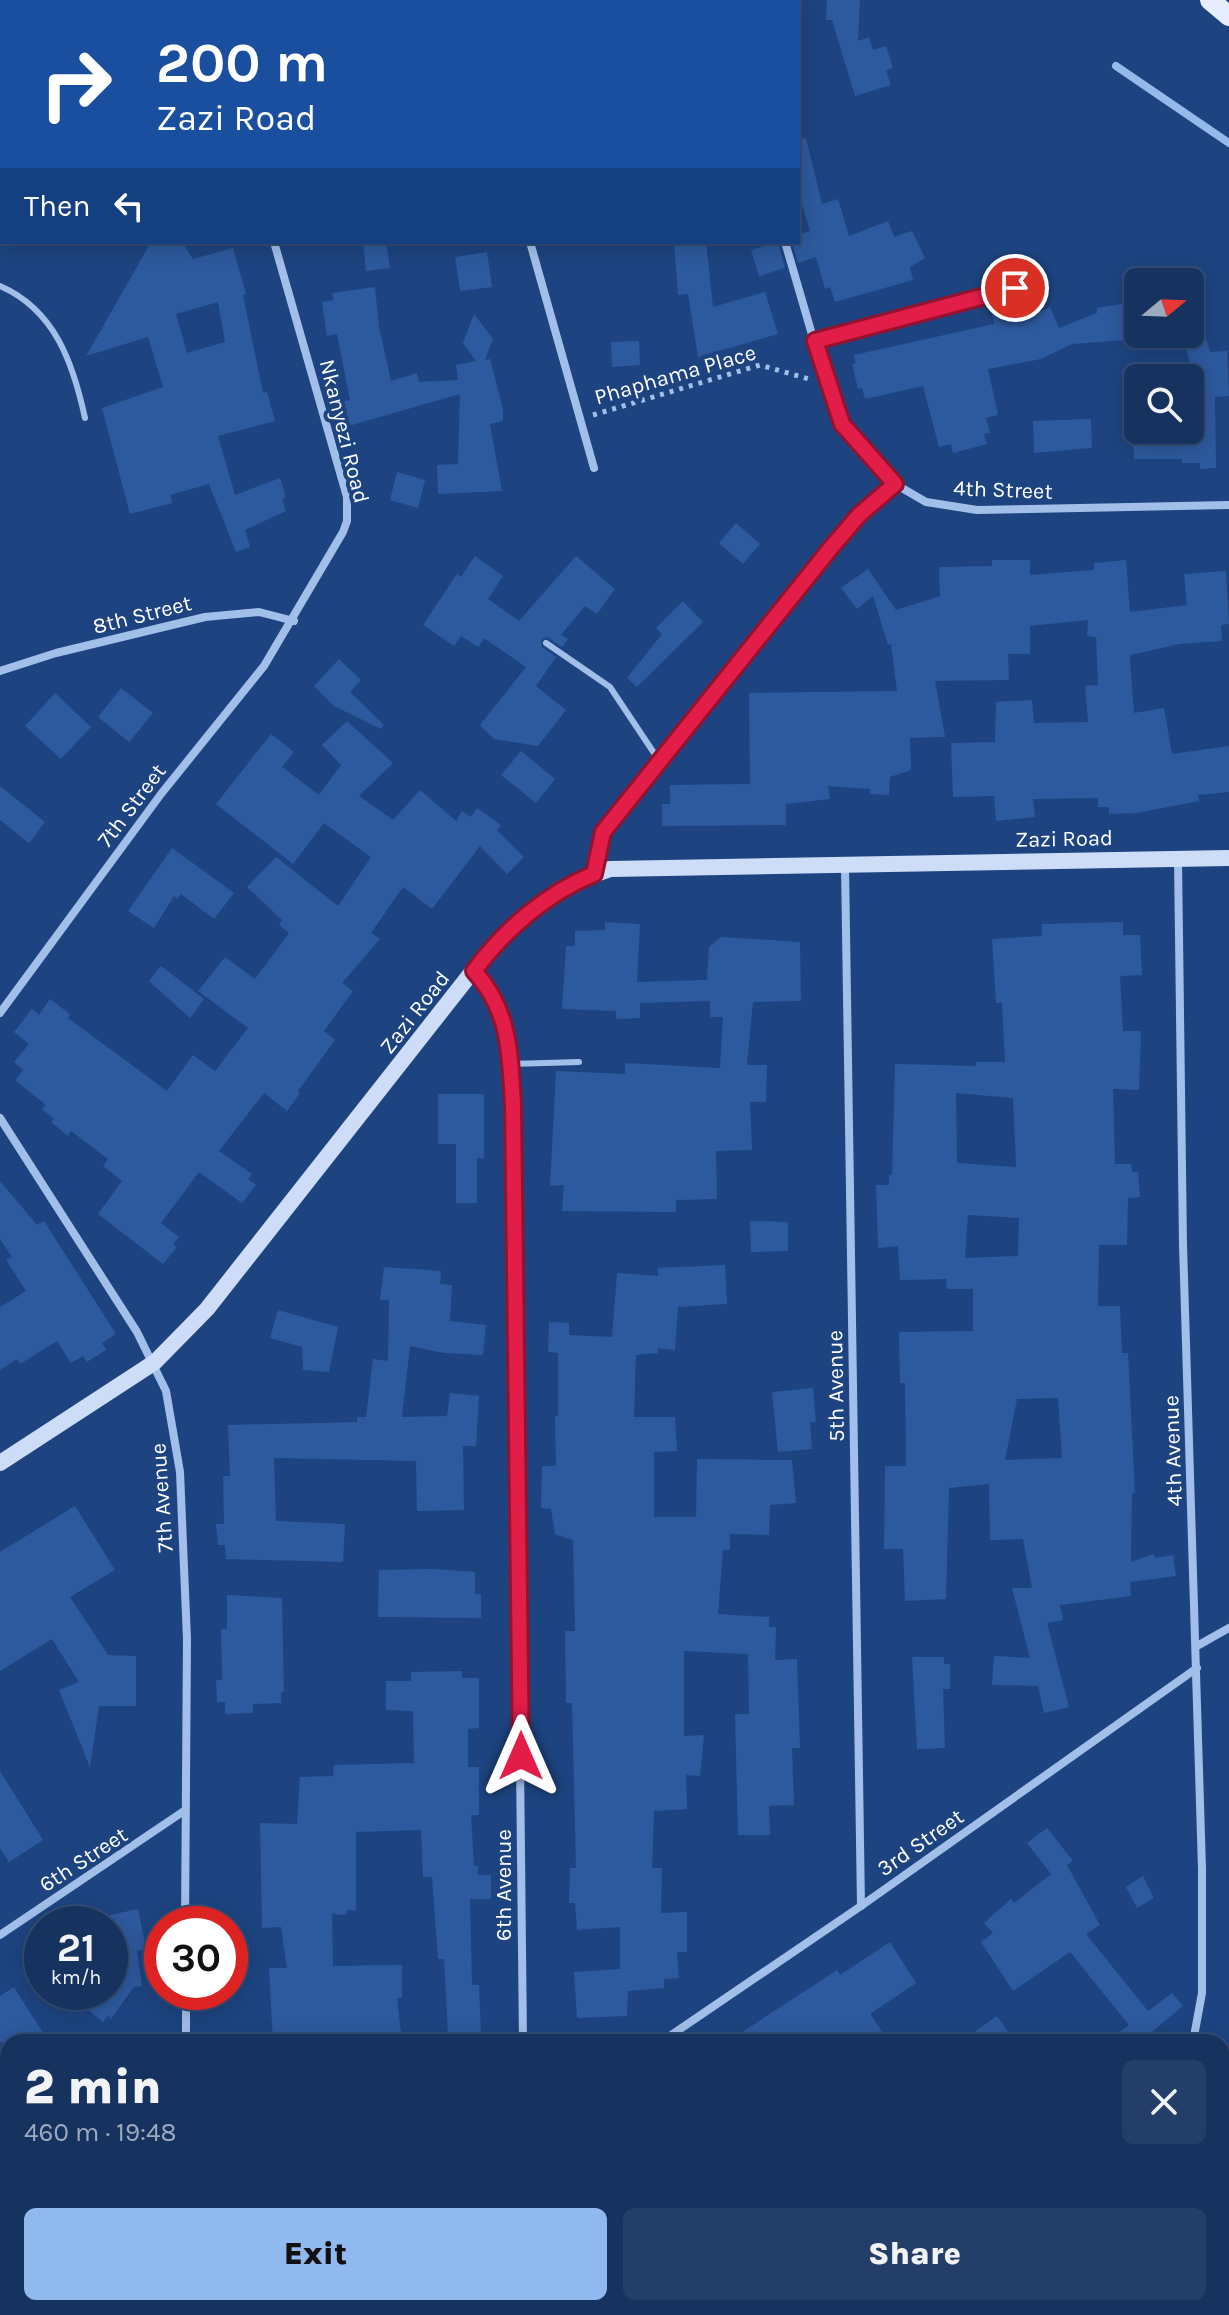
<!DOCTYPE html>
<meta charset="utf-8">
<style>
:root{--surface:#163360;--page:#233f69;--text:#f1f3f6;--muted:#9eaabd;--line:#354e75;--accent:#90b9f0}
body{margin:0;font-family:Karla,sans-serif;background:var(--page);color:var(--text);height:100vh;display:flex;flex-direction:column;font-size:30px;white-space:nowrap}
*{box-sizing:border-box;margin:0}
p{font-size:26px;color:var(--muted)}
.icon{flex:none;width:44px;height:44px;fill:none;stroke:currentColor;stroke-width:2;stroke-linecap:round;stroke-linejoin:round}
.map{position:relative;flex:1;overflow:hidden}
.panel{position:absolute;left:0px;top:2034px;width:1230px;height:282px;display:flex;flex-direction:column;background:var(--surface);border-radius:24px 24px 0 0;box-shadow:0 4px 20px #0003,0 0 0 2px var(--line)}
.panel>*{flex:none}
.guide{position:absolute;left:0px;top:0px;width:800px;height:244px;box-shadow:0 4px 20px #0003,0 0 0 2px var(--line);background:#1a4fa0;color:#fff;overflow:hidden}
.needle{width:52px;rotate:71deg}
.buttons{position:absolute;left:1124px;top:268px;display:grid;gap:16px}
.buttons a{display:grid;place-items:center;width:80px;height:80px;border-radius:12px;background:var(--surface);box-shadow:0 4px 20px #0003,0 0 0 2px var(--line);font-size:40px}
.speed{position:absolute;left:24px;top:1906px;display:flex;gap:16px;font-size:40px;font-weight:700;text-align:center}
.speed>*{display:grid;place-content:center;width:104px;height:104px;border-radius:50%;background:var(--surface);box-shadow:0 4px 20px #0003,0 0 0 2px var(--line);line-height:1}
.speed small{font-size:20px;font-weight:400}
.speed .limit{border:12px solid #d22;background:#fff;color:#111}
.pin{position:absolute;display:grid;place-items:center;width:68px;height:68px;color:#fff;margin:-34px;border:4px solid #fff;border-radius:50%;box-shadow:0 2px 8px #0007}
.me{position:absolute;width:88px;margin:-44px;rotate:0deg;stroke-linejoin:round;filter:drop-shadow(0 0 6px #0008)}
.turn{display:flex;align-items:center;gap:28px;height:168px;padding:0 24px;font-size:36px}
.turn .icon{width:104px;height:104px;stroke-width:2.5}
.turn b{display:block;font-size:56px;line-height:68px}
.then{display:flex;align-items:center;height:76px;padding:0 24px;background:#0003;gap:16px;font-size:30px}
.round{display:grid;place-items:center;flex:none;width:84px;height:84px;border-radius:12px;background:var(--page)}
.headline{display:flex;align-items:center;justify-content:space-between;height:136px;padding:0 24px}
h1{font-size:48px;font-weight:800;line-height:60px}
.button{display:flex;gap:16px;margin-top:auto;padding:16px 24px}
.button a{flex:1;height:92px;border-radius:12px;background:var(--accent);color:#111;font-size:32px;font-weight:800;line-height:92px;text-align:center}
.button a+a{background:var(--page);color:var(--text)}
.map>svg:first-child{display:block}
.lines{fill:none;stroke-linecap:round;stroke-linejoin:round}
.stream{stroke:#95b9eb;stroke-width:8}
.building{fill:#2d5a9e;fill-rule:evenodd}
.path{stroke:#a2bfe9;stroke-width:5;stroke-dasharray:4 6;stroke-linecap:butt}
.lane{stroke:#a2bfe9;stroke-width:6}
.street{stroke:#a2bfe9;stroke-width:8}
.secondary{stroke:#cdddf7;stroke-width:16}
.primary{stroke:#e5edfe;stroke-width:20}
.route-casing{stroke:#92132f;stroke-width:20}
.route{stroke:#e11d48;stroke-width:14}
.labels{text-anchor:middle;stroke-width:8;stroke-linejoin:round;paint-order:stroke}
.street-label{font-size:22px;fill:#fff;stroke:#1d4480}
</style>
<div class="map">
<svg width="1229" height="2315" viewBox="0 0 1229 2315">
<rect width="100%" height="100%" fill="#1d4480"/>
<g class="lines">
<polyline class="stream" points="1116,66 1229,143"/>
</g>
<g class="building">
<polygon points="827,0 860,0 858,41 869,37 873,50 886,46 893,68 886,70 891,85 855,96 832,20 826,20"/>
<polygon points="806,138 822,204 838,199 849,236 888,221 894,237 912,231 925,258 910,267 913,280 835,302 830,287 825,289 816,257 798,263 792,242 798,242 798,235 810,231 798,191 798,139"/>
<path d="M 151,242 L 182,242 L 193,259 L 233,248 L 246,294 L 243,295 L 263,393 L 267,392 L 275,421 L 218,436 L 235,495 L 280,478 L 286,497 L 282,499 L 286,511 L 245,530 L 250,547 L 236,552 L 209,484 L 170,495 L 172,503 L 130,514 L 102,408 L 163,387 L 148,337 L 86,356 ZM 218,302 L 225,342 L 187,353 L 176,314 Z"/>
<polygon points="363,242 386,242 390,268 366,271"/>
<polygon points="674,242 706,242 713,307 765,292 778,334 698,357 688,294 678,295"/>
<polygon points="778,242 785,268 759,276 751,250"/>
<polygon points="487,252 492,287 460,291 455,257"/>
<polygon points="375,287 379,327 391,381 417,373 419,382 458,380 456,365 476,361 463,343 474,314 493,339 485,360 490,359 503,409 503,421 490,424 502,491 438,494 437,465 458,464 460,394 345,427 339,402 350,400 337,334 327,336 322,302 334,300 332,293"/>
<polygon points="1138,301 1138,339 1072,344 1041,359 988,369 998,415 986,418 990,433 984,434 987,444 953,453 951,444 939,447 923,386 865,399 862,388 858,389 852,364 856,363 854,355 994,324 992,314 1016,310 1018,321 1050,307 1059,328 1097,313 1097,308"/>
<polygon points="1203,327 1210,352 1227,351 1229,396 1215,397 1216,468 1200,469 1200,463 1182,463 1182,459 1134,459 1133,430 1190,430 1190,412 1195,412 1192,370 1182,334"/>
<polygon points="639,341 640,365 612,367 611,342"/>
<polygon points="1091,419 1092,448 1034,453 1033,421"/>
<polygon points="397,472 425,480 418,508 390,500"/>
<polygon points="736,523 760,544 743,564 719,543"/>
<polygon points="475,556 503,576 488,599 519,621 576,556 615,589 597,614 585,606 561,635 568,639 562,647 547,637 541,640 542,647 556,657 536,686 566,710 538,746 494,739 480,725 526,667 484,638 478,647 461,636 454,646 423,625 457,574 461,577"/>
<polygon points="992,560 1030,560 1030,575 1094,570 1094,563 1126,560 1130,612 1187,605 1184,574 1226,571 1229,624 1221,625 1222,641 1179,644 1131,655 1130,660 1134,713 1164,708 1172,754 1229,746 1229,792 1198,795 1199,801 1137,813 1109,814 1109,807 1098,807 1098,798 1033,799 1035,817 996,821 994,796 953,797 951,743 995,742 996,702 1032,700 1034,723 1088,722 1085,686 1098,685 1096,637 1087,636 1088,620 1030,626 1030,654 1008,654 1009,680 935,681 945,737 910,738 911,770 890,777 889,795 870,794 870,789 828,786 830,799 786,804 786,825 662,826 662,804 670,804 670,785 750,784 749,693 897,691 891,644 888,645 873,596 857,609 841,588 868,569 896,610 940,596 939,567 992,566"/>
<polygon points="683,601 703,622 637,687 627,678 662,634 656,628"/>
<polygon points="339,659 361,680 350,692 384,725 381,729 334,706 314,686"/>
<polygon points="121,688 153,713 129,742 98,717"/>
<polygon points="55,693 91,727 61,759 25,726"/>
<polygon points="347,721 393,763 359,796 393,820 420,790 456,821 462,811 471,817 477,808 501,825 497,830 524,857 507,874 480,846 432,909 403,887 371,933 380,939 342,983 353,991 324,1031 335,1040 298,1091 300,1093 287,1111 264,1093 219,1151 252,1174 248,1179 256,1185 242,1203 199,1172 161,1223 179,1237 173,1244 177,1247 163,1264 98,1214 122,1181 103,1166 108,1159 71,1131 68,1136 51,1122 54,1119 42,1109 46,1105 15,1080 23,1070 14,1062 29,1044 14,1032 32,1009 39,1015 50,999 70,1014 68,1018 167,1091 193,1055 215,1071 248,1028 198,991 225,957 255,979 289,933 279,925 282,920 247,887 276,857 338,906 371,857 324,823 293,864 216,804 271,734 294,752 282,767 319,795 341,765 322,745"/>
<polygon points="521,751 555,779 536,803 501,775"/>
<polygon points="0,786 45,822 29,843 0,820"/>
<polygon points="172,848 234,893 214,919 181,894 177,899 174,896 154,928 128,911"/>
<polygon points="605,922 640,924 637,982 707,980 709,947 721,937 800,942 801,1001 753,1002 747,1065 767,1065 766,1102 750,1102 752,1150 716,1151 717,1199 676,1200 676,1212 562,1211 564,1185 550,1186 556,1071 625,1074 625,1063 720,1068 723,1017 710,1017 710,1001 640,1003 640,1018 616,1019 616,1011 562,1009 566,946 575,946 575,931 605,930"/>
<path d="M 1123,922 L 1123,935 L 1140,935 L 1142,975 L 1120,976 L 1123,1031 L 1141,1031 L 1139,1090 L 1113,1089 L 1115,1164 L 1131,1164 L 1132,1172 L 1138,1172 L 1140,1197 L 1128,1198 L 1127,1245 L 1099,1245 L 1098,1306 L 1120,1306 L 1122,1353 L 1128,1353 L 1135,1493 L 1132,1493 L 1131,1562 L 1154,1554 L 1155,1558 L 1173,1555 L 1176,1576 L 1130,1582 L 1131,1596 L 1060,1605 L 1063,1620 L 1047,1623 L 1069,1707 L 1044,1713 L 1038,1686 L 992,1685 L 994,1656 L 1030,1658 L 1012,1588 L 1032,1588 L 1023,1539 L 990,1540 L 989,1484 L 949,1488 L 946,1599 L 905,1601 L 903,1549 L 884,1549 L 885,1466 L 906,1466 L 905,1383 L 900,1383 L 899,1332 L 973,1331 L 973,1289 L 947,1289 L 946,1279 L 900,1280 L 898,1246 L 878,1248 L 876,1185 L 889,1185 L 889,1175 L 892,1175 L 895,1064 L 976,1066 L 976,1062 L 1005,1062 L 1002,1003 L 996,1003 L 992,939 L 1042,936 L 1042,924 ZM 956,1093 L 1013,1098 L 1016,1167 L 957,1163 ZM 968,1215 L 1019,1218 L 1018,1256 L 965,1258 ZM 1058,1398 L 1062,1458 L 1005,1460 L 1017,1399 Z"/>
<polygon points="161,966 204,999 190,1018 149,981"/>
<polygon points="438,1094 484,1094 484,1158 477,1158 477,1203 456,1203 456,1144 438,1144"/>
<polygon points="0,1181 37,1225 44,1221 116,1334 102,1343 106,1350 87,1362 83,1356 71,1363 57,1341 20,1364 17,1359 0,1370 0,1307 26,1291 6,1260 12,1257 0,1239"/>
<polygon points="750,1221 788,1222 788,1251 751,1252"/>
<polygon points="725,1265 727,1304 678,1307 675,1350 658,1348 658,1353 636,1355 634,1417 675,1417 677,1451 654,1452 654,1517 696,1517 697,1459 792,1460 796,1503 770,1505 769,1535 730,1534 730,1550 723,1550 718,1614 769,1617 769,1627 776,1627 775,1660 797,1659 800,1748 792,1748 794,1805 769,1806 770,1835 738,1835 735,1714 749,1714 748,1654 684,1651 684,1736 704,1735 700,1776 686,1775 687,1809 654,1811 652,1868 662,1868 661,1913 687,1912 687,1952 677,1952 679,1978 664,1979 664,1988 628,1991 627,2016 577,2018 574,1972 620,1969 620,1927 577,1930 575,1903 569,1903 570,1868 576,1868 572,1703 566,1703 565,1631 575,1631 573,1540 555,1534 551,1509 541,1508 542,1466 556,1466 555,1416 558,1416 558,1353 548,1352 549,1322 569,1323 569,1335 612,1337 617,1273 658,1276 658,1268"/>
<polygon points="384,1267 441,1271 440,1284 452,1285 450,1321 486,1325 483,1355 444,1353 410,1346 402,1417 447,1416 450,1393 479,1396 476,1446 463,1446 464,1510 417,1511 416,1461 274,1458 276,1521 345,1524 343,1562 226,1559 225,1545 218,1545 216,1524 224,1524 223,1476 230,1476 228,1425 357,1422 357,1417 366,1417 373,1359 388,1361 389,1300 380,1300"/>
<polygon points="278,1310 338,1327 329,1372 303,1370 302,1347 270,1338"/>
<polygon points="813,1388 816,1422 810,1422 812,1449 778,1452 772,1392"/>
<polygon points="75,1506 115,1570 70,1597 108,1655 136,1656 136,1706 99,1706 90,1767 59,1690 79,1682 52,1639 0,1671 0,1552"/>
<polygon points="434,1569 475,1572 475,1594 481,1594 481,1618 378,1617 379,1570"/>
<polygon points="227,1595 282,1598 284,1692 281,1692 281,1703 253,1704 253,1713 225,1714 225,1702 217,1702 216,1680 222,1680 221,1629 227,1629"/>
<polygon points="912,1657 944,1657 944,1664 950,1664 950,1689 943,1689 945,1748 917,1749"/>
<polygon points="462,1671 462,1678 479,1678 479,1728 468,1729 468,1767 479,1767 479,1815 471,1815 474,1866 478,1866 478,1875 491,1875 491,1899 470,1899 472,1985 479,1985 481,2032 448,2035 444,1959 438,1959 432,1877 423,1877 421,1830 356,1832 356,1910 347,1910 346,1915 332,1914 333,1966 402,1965 402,1998 397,1998 402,2042 273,2042 269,1968 287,1968 281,1927 262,1928 260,1823 297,1824 300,1777 333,1776 334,1765 414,1763 413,1711 386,1710 386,1681 411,1681 411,1672"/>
<polygon points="0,1771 43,1840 9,1862 0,1848"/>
<polygon points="1047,1828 1073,1861 1067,1865 1100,1925 1086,1934 1148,2011 1172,1993 1183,2006 1140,2042 1106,2042 1129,2025 1070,1952 1013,1991 981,1942 993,1933 984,1923 1011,1899 1014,1903 1051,1874 1027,1843"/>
<polygon points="1143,1876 1154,1898 1137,1908 1126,1887"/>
<polygon points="138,1909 146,1949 137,1951 142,1986 134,1987 110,2020 109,2015 103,2022 67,1992 110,1992 110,1915"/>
<polygon points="890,1942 916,1983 870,2014 889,2042 727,2042 837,1970 840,1975"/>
<polygon points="14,1987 20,1997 49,2042 0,2042 0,1996"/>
<polygon points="997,2016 1015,2042 960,2042"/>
</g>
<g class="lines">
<polyline class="path" points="593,415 760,365 809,379"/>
<g class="lane">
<path d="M 0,286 C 55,310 73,363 85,418"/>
<polyline points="546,643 610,687 660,762"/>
<polyline points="511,1064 579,1062"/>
</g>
<g class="street">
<polyline points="357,0 362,2"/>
<polyline points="0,127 2,127"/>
<polyline points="530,242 594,468"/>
<polyline points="785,242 832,403 853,441 895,484"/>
<polyline points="815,341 1038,282"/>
<polyline points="0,671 56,653 205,617 259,612 294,621"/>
<polyline points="1178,859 1183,1245 1202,1869 1202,1993 1193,2042"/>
<polyline points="845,865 861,1906"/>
<polyline points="594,873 603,832 830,549 859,515 895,484 926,502 977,510 1229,505"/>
<path d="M 474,971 C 510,1010 510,1055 513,1105 L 523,2042"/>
<polyline points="0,1013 161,794 264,666 343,532 347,521 347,497 274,242"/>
<polyline points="0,1118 137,1332 166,1391 180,1472 187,1639 185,1924"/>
<polyline points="1197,1646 1229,1628"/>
<polyline points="0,1935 184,1811"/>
<polyline points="186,1992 186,2042"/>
<polyline points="661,2042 861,1906 1197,1668"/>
<polyline points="1222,2058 1229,2053"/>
<polyline points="188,2308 188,2315"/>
<polyline points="80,2315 92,2308"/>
<polyline points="525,2315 525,2308"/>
<polyline points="856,2315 865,2308"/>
<polyline points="1092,2315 1095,2308"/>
</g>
<path class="secondary" d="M 0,1463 L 155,1362 L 207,1309 L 487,953 C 524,917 560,884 610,869 L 1229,858"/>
<polyline class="primary" points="1210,0 1229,16"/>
</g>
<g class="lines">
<g class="route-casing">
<path id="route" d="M 521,1756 L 513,1105 C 510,1054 510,1010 474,971 C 504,930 547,893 594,874 L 603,832 L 830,549 L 859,515 L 895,484 L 842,424 L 815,341 L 1015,288"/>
</g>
<use href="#route" class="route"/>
</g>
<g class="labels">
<g class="street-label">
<text transform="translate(675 374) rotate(-16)" y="8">Phaphama Place</text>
<text transform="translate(345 431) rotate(76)" y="8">Nkanyezi Road</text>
<text transform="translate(1003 489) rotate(2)" y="8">4th Street</text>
<text transform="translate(142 614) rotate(-14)" y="8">8th Street</text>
<text transform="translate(131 805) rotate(-53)" y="8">7th Street</text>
<text transform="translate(1064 838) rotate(-1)" y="8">Zazi Road</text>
<text transform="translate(414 1012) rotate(-52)" y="8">Zazi Road</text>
<text transform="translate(835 1386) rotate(-91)" y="8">5th Avenue</text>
<text transform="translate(1172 1451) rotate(-92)" y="8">4th Avenue</text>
<text transform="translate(161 1498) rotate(-94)" y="8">7th Avenue</text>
<text transform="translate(920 1842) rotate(-35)" y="8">3rd Street</text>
<text transform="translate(83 1859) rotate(-33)" y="8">6th Street</text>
<text transform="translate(503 1885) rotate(-90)" y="8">6th Avenue</text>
</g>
</g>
</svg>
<div class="buttons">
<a><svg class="needle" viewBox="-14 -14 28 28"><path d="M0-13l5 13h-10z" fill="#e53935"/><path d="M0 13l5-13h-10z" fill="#9eaabd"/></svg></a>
<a><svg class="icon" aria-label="search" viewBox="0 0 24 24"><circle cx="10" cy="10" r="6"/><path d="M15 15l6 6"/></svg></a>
</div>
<div class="speed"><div>21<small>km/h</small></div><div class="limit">30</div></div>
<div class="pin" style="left:1015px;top:288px;background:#d93025"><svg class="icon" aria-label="arrive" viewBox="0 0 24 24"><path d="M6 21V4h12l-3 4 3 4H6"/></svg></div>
<svg class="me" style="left:521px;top:1756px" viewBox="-20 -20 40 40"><path d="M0-17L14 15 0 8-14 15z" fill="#e11d48" stroke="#fff" stroke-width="4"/></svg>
<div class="guide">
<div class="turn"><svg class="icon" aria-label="right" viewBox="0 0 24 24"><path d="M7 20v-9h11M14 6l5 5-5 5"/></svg><div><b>200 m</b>Zazi Road</div></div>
<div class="then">Then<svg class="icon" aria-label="left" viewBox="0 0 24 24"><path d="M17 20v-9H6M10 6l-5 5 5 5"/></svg></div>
</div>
<section class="panel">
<div class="headline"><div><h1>2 min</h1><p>460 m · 19:48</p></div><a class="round"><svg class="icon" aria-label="close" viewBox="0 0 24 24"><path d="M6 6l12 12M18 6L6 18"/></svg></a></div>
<div class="button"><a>Exit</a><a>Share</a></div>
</section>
</div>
